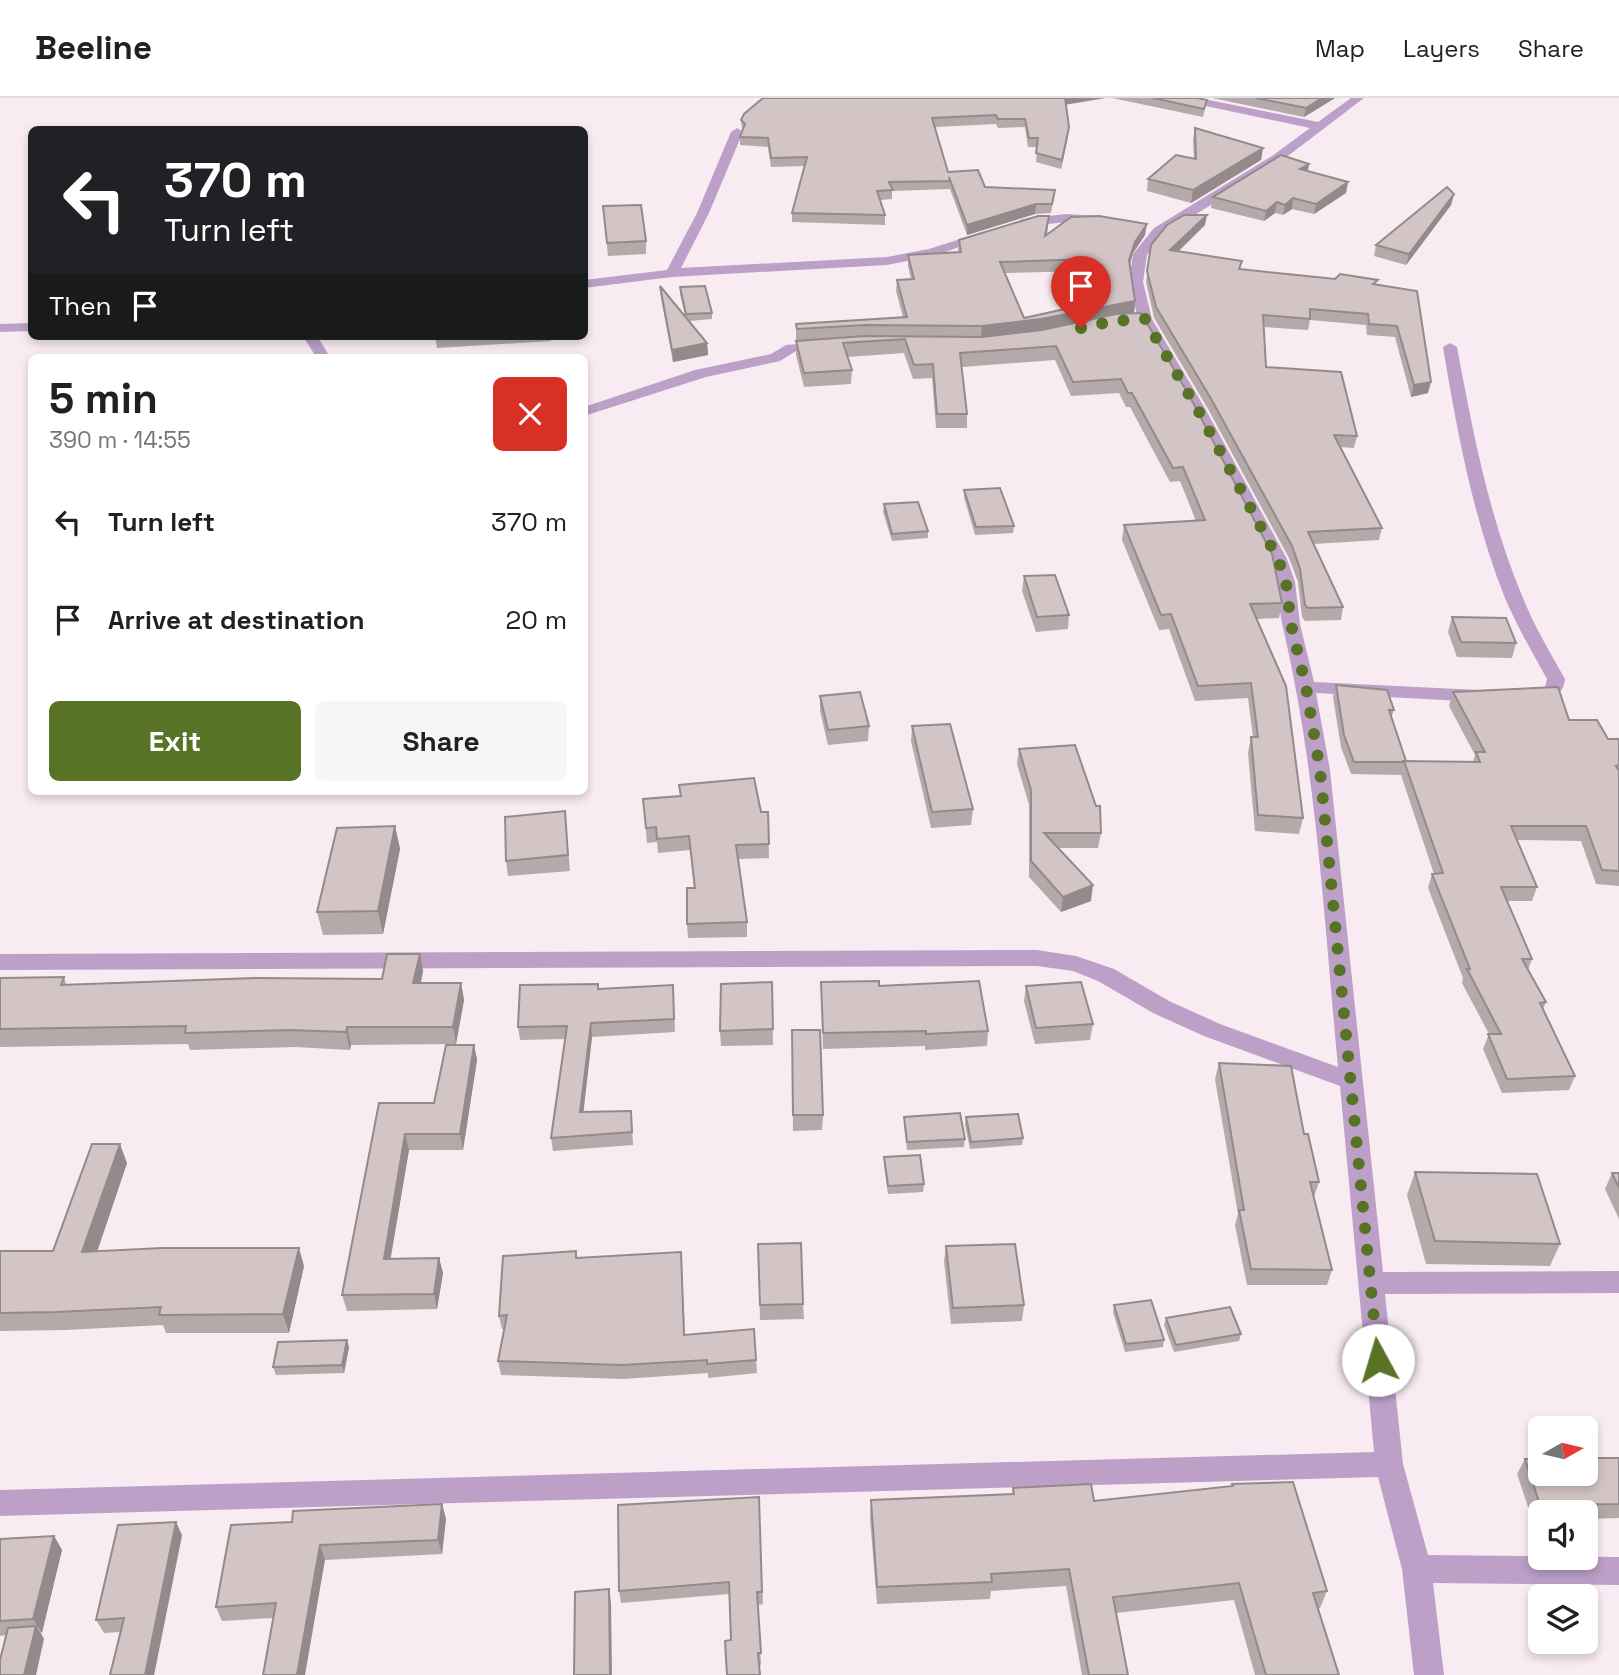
<!DOCTYPE html>
<meta charset="utf-8">
<style>
:root{--surface:#fff;--page:#f6f6f6;--text:#202124;--muted:#757577;--line:#e0e0e0;--accent:#597326}
body{margin:0;font-family:"Space Grotesk",sans-serif;background:var(--page);color:var(--text);height:100vh;display:flex;flex-direction:column;font-size:26px;white-space:nowrap}
*{box-sizing:border-box;margin:0}
p{font-size:23px;color:var(--muted)}
.icon{flex:none;width:38px;height:38px;fill:none;stroke:currentColor;stroke-width:2;stroke-linecap:round;stroke-linejoin:round}
.map{position:relative;flex:1;overflow:hidden}
.drawer{position:absolute;left:28px;top:256px;width:560px;height:441px;display:flex;flex-direction:column;background:var(--surface);border-radius:10px;box-shadow:0 4px 10px #0003}
.drawer>*{flex:none}
.banner{position:absolute;left:28px;top:28px;width:560px;height:214px;border-radius:10px;box-shadow:0 4px 10px #0003;background:#202124;color:#fff;overflow:hidden}
.needle{width:46px;rotate:82deg}
.controls{position:absolute;left:1528px;top:1318px;display:grid;gap:14px}
.controls a{display:grid;place-items:center;width:70px;height:70px;border-radius:10px;background:var(--surface);box-shadow:0 4px 10px #0003;font-size:35px}
.pin{position:absolute;display:grid;place-items:center;width:60px;height:60px;color:#fff;margin:-72px -30px;border-radius:50% 50% 50% 0;rotate:-45deg;box-shadow:0 0 7px #0007}
.pin .icon{rotate:45deg}
.me{position:absolute;width:77px;margin:-38px;rotate:354deg;stroke-linejoin:round;filter:drop-shadow(0 0 5px #0008)}
.turn{display:flex;align-items:center;gap:24px;height:147px;padding:0 21px;font-size:32px}
.turn .icon{width:91px;height:91px;stroke-width:2.5}
.turn b{display:block;font-size:49px;line-height:60px}
.then{display:flex;align-items:center;height:66px;padding:0 21px;background:#0003;gap:14px;font-size:26px}
.round{display:grid;place-items:center;flex:none;width:74px;height:74px;border-radius:10px;background:var(--page)}
.overview{display:flex;align-items:center;justify-content:space-between;height:119px;padding:0 21px}
h1{font-size:42px;font-weight:700;line-height:52px}
.cta{display:flex;gap:14px;margin-top:auto;padding:14px 21px}
.cta a{flex:1;height:80px;border-radius:10px;background:var(--accent);color:#fff;font-size:28px;font-weight:700;line-height:80px;text-align:center}
.cta a+a{background:var(--page);color:var(--text)}
ul{padding:0;list-style:none}
li{display:flex;align-items:center;gap:21px;height:98px;padding:0 21px}
li div{flex:1}
li b{display:block;font-size:26px}
li em{font-style:normal}
header{display:flex;align-items:center;gap:42px;box-sizing:border-box;height:98px;padding:0 35px;background:var(--surface);border-bottom:2px solid var(--line)}
header strong{font-size:33px}
nav{display:flex;gap:38px;margin-inline-start:auto;font-size:24px}
.map>svg:first-child{display:block}
.lines{fill:none;stroke-linecap:round;stroke-linejoin:round}
.minor{fill:#bda0c8;fill-rule:evenodd}
.wall{fill:#b5a9aa;fill-rule:evenodd}
.shaded-wall{fill:#948a8b}
.building{fill:#d3c5c6;stroke:#948a8b;stroke-width:2;fill-rule:evenodd}
.route{stroke:#597326;stroke-width:12;stroke-dasharray:0 21.6}
</style>
<header>
<strong>Beeline</strong>
<nav><a>Map</a><a>Layers</a><a>Share</a></nav>
</header>
<div class="map">
<svg width="1619" height="1577" viewBox="0 0 1619 1577">
<rect width="100%" height="100%" fill="#f8ecf2"/>
<g class="lines">
<g class="minor">
<path d="M 1176,0 L 1199,0 L 1318,24 L 1351,0 L 1364,0 L 1280,64 L 1164,136 L 1147,157 L 1143,184 L 1152,221 L 1206,312 L 1287,461 L 1295,484 L 1300,526 L 1314,584 L 1479,592 L 1488,598 L 1479,604 L 1316,595 L 1330,672 L 1383,1174 L 1619,1173 L 1619,1195 L 1385,1196 L 1403,1366 L 1428,1457 L 1619,1459 L 1619,1487 L 1433,1485 L 1444,1577 L 1414,1577 L 1402,1471 L 1378,1379 L 0,1418 L 0,1392 L 1374,1354 L 1340,988 L 1204,938 L 1153,915 L 1098,883 L 1073,873 L 1037,868 L 0,872 L 0,856 L 1037,852 L 1076,858 L 1114,871 L 1169,903 L 1220,926 L 1338,969 C 1324,823 1317,677 1284,534 C 1278,509 1278,485 1269,461 L 1190,312 L 1138,221 L 1129,184 L 1133,156 L 1154,130 L 1272,58 L 1310,30 L 1182,3 Z"/>
<polygon points="737,30 743,34 709,115 681,170 887,159 929,151 985,133 992,137 937,157 887,167 672,179 584,190 584,182 667,172 697,115 731,34"/>
<polygon points="1066,116 1098,118 1104,122 1098,126 1066,124 1022,129 1016,125 1022,121"/>
<polygon points="32,225 32,233 0,234 0,226"/>
<polygon points="303,238 317,238 330,259 316,259"/>
<polygon points="823,244 828,245 830,248 828,251 796,253 780,263 706,279 584,318 584,309 695,272 771,256 786,247"/>
<path d="M 1450,245 L 1457,249 C 1473,334 1489,420 1523,500 C 1534,528 1550,554 1565,581 C 1563,602 1545,600 1528,603 L 1519,597 L 1521,593 L 1545,589 L 1547,581 C 1532,554 1517,528 1505,500 C 1473,420 1457,333 1443,249 Z"/>
</g>
</g>
<g class="wall">
<polygon points="1112,0 1197,0 1207,2 1203,19"/>
<polygon points="1212,0 1335,0 1304,19"/>
<polygon points="1066,7 1068,38 1061,71 1036,64 1037,49 1028,49 1025,29 998,30 996,26 935,29 948,74 985,89 1055,92 1051,115 1035,116 967,137 950,91 892,93 892,101 880,102 885,117 885,127 792,124 792,115 805,68 771,69 768,49 740,47 740,39 743,32 742,31 741,22"/>
<polygon points="1195,30 1263,50 1261,62 1191,105 1147,93 1148,81 1194,61 1193,42"/>
<polygon points="1309,66 1308,73 1348,84 1346,95 1314,116 1292,111 1283,117 1275,115 1264,123 1211,110 1213,99"/>
<polygon points="1454,96 1451,107 1406,167 1374,158 1376,147"/>
<polygon points="603,108 646,143 646,156 608,158"/>
<polygon points="1205,127 1178,154 1242,163 1240,171 1377,187 1417,193 1428,295 1411,299 1395,239 1367,237 1366,227 1310,222 1308,232 1264,229 1266,269 1357,338 1354,350 1340,349 1382,430 1379,442 1314,446 1343,509 1341,522 1305,523 1302,519 1298,484 1289,460 1208,311 1154,220 1146,184 1151,147"/>
<path d="M 1048,129 L 1047,137 L 1145,137 L 1133,155 L 1130,167 L 1135,203 L 1134,215 L 1130,215 L 1282,505 L 1279,520 L 1256,521 L 1303,720 L 1299,736 L 1255,733 L 1248,655 L 1251,639 L 1253,639 L 1248,600 L 1195,603 L 1169,531 L 1159,532 L 1122,442 L 1124,427 L 1196,423 L 1180,383 L 1170,384 L 1130,309 L 1126,309 L 1119,295 L 1071,298 L 1055,262 L 962,269 L 967,316 L 967,330 L 936,330 L 932,280 L 913,281 L 904,255 L 847,259 L 852,272 L 851,286 L 804,289 L 796,257 L 796,226 L 903,219 L 896,193 L 897,182 L 911,181 L 908,168 L 908,157 L 958,154 L 959,142 ZM 1086,173 L 1074,209 L 1024,220 L 1005,175 Z"/>
<polygon points="660,188 685,218 680,196 680,189 712,215 712,221 689,223 707,245 708,257 673,264 661,200"/>
<polygon points="435,238 551,238 551,243 437,250"/>
<polygon points="964,392 1014,428 1013,435 975,437 964,399"/>
<polygon points="884,406 928,433 928,440 892,443 883,414"/>
<polygon points="1024,478 1069,517 1068,531 1036,534 1022,493"/>
<polygon points="1452,519 1516,545 1512,560 1457,559 1448,534"/>
<polygon points="1336,587 1394,612 1391,620 1406,663 1473,664 1475,657 1449,608 1453,594 1569,622 1608,641 1619,641 1619,788 1596,786 1581,743 1517,742 1537,789 1532,803 1507,803 1532,861 1528,872 1546,904 1543,911 1575,978 1569,992 1502,995 1483,951 1489,936 1462,885 1463,880 1428,790 1432,776 1434,776 1401,677 1351,676 1341,649 1333,599"/>
<polygon points="820,598 869,628 868,643 828,647 820,613"/>
<polygon points="912,628 973,711 971,727 931,730 911,643"/>
<polygon points="1019,651 1101,735 1098,750 1059,750 1091,803 1061,814 1029,779 1029,707 1017,666"/>
<polygon points="679,687 761,714 768,714 769,760 738,761 747,824 747,839 688,840 687,826 694,790 690,752 658,755 657,744 647,745 643,701 680,698"/>
<polygon points="565,713 570,773 508,778 506,763"/>
<polygon points="395,728 400,751 383,836 323,837 317,814"/>
<polygon points="420,856 423,873 421,885 461,885 464,902 456,946 351,947 350,952 295,949 190,952 188,946 0,949 0,880 64,879 66,886 382,881"/>
<polygon points="772,884 773,947 721,948 720,933"/>
<polygon points="821,884 879,888 988,933 987,948 925,952 925,948 823,951"/>
<polygon points="673,887 675,934 592,939 583,1014 632,1027 633,1047 553,1053 551,1040 565,941 520,942 518,929 599,891"/>
<polygon points="1026,888 1093,926 1090,942 1035,946 1024,903"/>
<polygon points="792,932 823,1017 822,1032 793,1033"/>
<polygon points="474,947 477,962 463,1052 409,1052 390,1161 439,1160 443,1175 437,1211 347,1213 342,1197 379,1005 434,1005"/>
<polygon points="1219,965 1304,1036 1319,1084 1314,1099 1332,1172 1327,1187 1247,1187 1235,1127 1238,1116 1215,981"/>
<polygon points="904,1019 965,1041 964,1049 907,1052 904,1026"/>
<polygon points="966,1019 1023,1040 1022,1047 970,1051 965,1027"/>
<polygon points="884,1059 924,1086 923,1094 888,1096 884,1066"/>
<polygon points="127,1065 97,1153 304,1168 289,1235 166,1235 163,1227 65,1232 0,1233 0,1153 53,1153"/>
<polygon points="1415,1074 1560,1146 1550,1168 1426,1166 1407,1097"/>
<polygon points="1612,1075 1619,1075 1619,1121 1605,1091"/>
<polygon points="758,1146 803,1206 804,1221 760,1222"/>
<polygon points="946,1148 1024,1207 1022,1223 951,1226 944,1163"/>
<polygon points="577,1160 682,1168 685,1237 754,1231 757,1275 708,1280 708,1275 624,1281 501,1277 498,1263 504,1231 502,1231 499,1218"/>
<polygon points="1114,1207 1164,1242 1163,1249 1125,1254 1113,1214"/>
<polygon points="1166,1220 1241,1236 1239,1243 1174,1254 1164,1227"/>
<polygon points="349,1249 344,1275 276,1277 273,1269"/>
<polygon points="1619,1360 1619,1420 1586,1421 1586,1414 1540,1414 1540,1421 1532,1421 1517,1376 1525,1361"/>
<polygon points="1232,1386 1327,1493 1320,1510 1318,1510 1339,1577 1255,1577 1234,1502 1116,1515 1128,1577 1082,1577 1066,1488 991,1493 990,1501 877,1506 870,1420 871,1402 1012,1396 1013,1390 1094,1403 1232,1389"/>
<polygon points="759,1399 763,1506 758,1507 761,1567 759,1567 729,1496 621,1505 619,1493"/>
<polygon points="442,1406 446,1421 442,1456 325,1462 273,1520 222,1523 216,1509 292,1424"/>
<polygon points="182,1437 154,1577 110,1577 120,1534 104,1535 96,1522"/>
<polygon points="54,1438 62,1452 41,1535 44,1541 6,1537 0,1538 0,1441"/>
</g>
<g class="shaded-wall">
<polygon points="1064,0 1106,0 1064,7"/>
<polygon points="1322,0 1335,0 1304,19 1306,10"/>
<polygon points="1069,29 1068,38 1061,71 1062,62"/>
<polygon points="1263,50 1261,62 1191,105 1193,92"/>
<polygon points="1309,66 1307,76 1300,71"/>
<polygon points="1348,84 1346,95 1314,116 1316,106"/>
<polygon points="1454,96 1451,107 1406,167 1409,156"/>
<polygon points="1293,100 1292,111 1283,117 1285,107"/>
<polygon points="1277,104 1275,115 1264,123 1266,113"/>
<polygon points="1036,106 1035,116 967,137 967,127"/>
<polygon points="1207,117 1205,127 1168,163 1170,152"/>
<polygon points="1147,126 1145,137 1133,155 1128,173 1129,162 1135,144"/>
<polygon points="1135,203 1134,215 1040,232 981,239 982,228"/>
<polygon points="707,245 708,257 673,264 672,252"/>
<polygon points="1431,284 1428,295 1411,299 1414,287"/>
<polygon points="395,728 400,751 383,836 378,813"/>
<polygon points="1093,787 1091,803 1061,814 1063,799"/>
<polygon points="420,856 423,873 417,902 413,885"/>
<polygon points="461,885 464,902 456,946 453,929"/>
<polygon points="591,925 592,939 582,1027 580,1014"/>
<polygon points="347,929 351,947 350,952 346,934"/>
<polygon points="474,947 477,962 463,1052 460,1036"/>
<polygon points="405,1036 409,1052 388,1176 384,1161"/>
<polygon points="120,1046 127,1065 91,1172 82,1154"/>
<polygon points="299,1150 304,1168 289,1235 283,1216"/>
<polygon points="439,1160 443,1175 437,1211 434,1196"/>
<polygon points="347,1242 349,1249 344,1275 342,1267"/>
<polygon points="442,1406 446,1421 442,1456 438,1442"/>
<polygon points="176,1424 182,1437 154,1577 145,1577"/>
<polygon points="54,1438 62,1452 42,1535 33,1521"/>
<polygon points="320,1447 325,1462 305,1577 297,1577"/>
<polygon points="609,1491 611,1505 612,1577 610,1577"/>
<polygon points="36,1528 44,1541 36,1577 24,1577"/>
</g>
<g class="building">
<polygon points="763,0 1065,0 1069,29 1062,62 1036,55 1038,40 1029,40 1025,21 998,21 996,17 932,20 948,74 978,72 985,89 1055,92 1052,106 1036,106 967,127 949,79 950,83 889,84 893,92 877,93 885,117 792,115 807,59 771,60 768,40 740,39 745,26 741,22 744,16"/>
<polygon points="1153,0 1197,0 1207,2 1204,11"/>
<polygon points="1256,0 1322,0 1306,10"/>
<polygon points="1195,30 1263,50 1193,92 1148,81 1176,57 1196,61"/>
<polygon points="1281,57 1309,66 1300,71 1348,84 1316,106 1293,100 1285,107 1277,104 1266,113 1213,99"/>
<polygon points="1447,89 1454,96 1409,156 1376,147"/>
<polygon points="641,107 646,143 607,145 603,108"/>
<polygon points="1184,117 1207,117 1170,152 1242,163 1239,171 1335,181 1340,176 1378,182 1373,186 1417,193 1431,284 1414,287 1397,228 1369,226 1368,216 1310,211 1310,221 1263,217 1266,269 1341,274 1357,338 1334,337 1382,430 1308,434 1343,509 1308,510 1305,507 1300,471 1292,448 1210,299 1156,209 1147,173 1151,147 1167,127"/>
<path d="M 1038,118 L 1049,118 L 1045,138 L 1071,119 L 1099,118 L 1147,126 L 1135,144 L 1129,162 L 1135,203 L 1041,221 L 982,228 L 865,227 L 797,231 L 796,226 L 907,219 L 897,182 L 914,181 L 908,157 L 961,154 L 959,142 ZM 1089,161 L 1074,209 L 1024,220 L 1000,164 Z"/>
<polygon points="660,188 707,245 672,252"/>
<polygon points="705,188 712,215 686,216 680,189"/>
<polygon points="1141,215 1190,299 1272,456 1282,505 1250,506 1286,588 1303,720 1258,717 1251,639 1258,639 1251,585 1198,588 1171,516 1161,517 1124,427 1205,422 1183,369 1173,370 1132,295 1128,295 1121,281 1073,284 1056,248 960,255 967,316 937,316 933,266 914,267 905,241 843,245 852,272 804,275 796,243 865,238 982,239 1042,232 1116,216"/>
<polygon points="435,238 468,238 435,240"/>
<polygon points="1000,390 1014,428 976,429 964,392"/>
<polygon points="918,404 928,433 892,436 884,406"/>
<polygon points="1055,477 1069,517 1037,519 1024,478"/>
<polygon points="1452,519 1506,520 1516,545 1461,544"/>
<polygon points="1336,587 1387,592 1394,612 1389,612 1406,663 1404,663 1405,664 1354,664 1344,637"/>
<polygon points="1558,589 1569,622 1597,622 1608,641 1619,641 1619,667 1616,668 1619,673 1619,773 1602,772 1586,728 1511,728 1537,789 1501,789 1532,861 1522,861 1546,904 1540,905 1575,978 1507,981 1488,936 1501,936 1467,871 1470,871 1432,776 1443,775 1404,663 1480,664 1476,654 1485,654 1453,594"/>
<polygon points="860,594 869,628 828,632 820,598"/>
<polygon points="950,626 973,711 932,714 912,628"/>
<polygon points="1075,647 1096,708 1100,708 1101,735 1044,735 1093,787 1063,799 1031,763 1031,692 1019,651"/>
<polygon points="754,680 761,714 768,714 769,746 736,747 747,824 687,826 687,790 695,790 689,738 657,741 656,729 646,730 643,701 681,698 679,687"/>
<polygon points="565,713 568,757 506,763 505,719"/>
<polygon points="395,728 378,813 317,814 337,730"/>
<polygon points="387,856 420,856 413,885 461,885 453,929 347,929 346,934 290,932 185,935 186,928 0,931 0,880 64,879 61,887 255,880 382,881"/>
<polygon points="879,883 879,888 979,883 988,933 926,936 926,933 823,935 821,884"/>
<polygon points="772,884 773,931 720,933 721,886"/>
<polygon points="1081,884 1093,926 1036,930 1026,888"/>
<polygon points="598,886 598,891 673,887 674,921 591,925 580,1014 631,1013 632,1034 551,1040 567,928 518,929 520,887"/>
<polygon points="792,932 820,932 823,1017 793,1017"/>
<polygon points="446,947 474,947 460,1036 405,1036 384,1161 439,1160 434,1196 342,1197 379,1005 434,1005"/>
<polygon points="1219,965 1291,968 1304,1036 1308,1036 1319,1084 1310,1084 1332,1172 1251,1171 1239,1112 1244,1112"/>
<polygon points="960,1015 965,1041 907,1044 904,1019"/>
<polygon points="1018,1016 1023,1040 971,1044 966,1019"/>
<polygon points="92,1046 120,1046 82,1154 162,1150 299,1150 283,1216 159,1217 161,1209 56,1214 0,1215 0,1153 53,1153"/>
<polygon points="920,1057 924,1086 888,1088 884,1059"/>
<polygon points="1415,1074 1537,1076 1560,1146 1435,1143"/>
<polygon points="1612,1075 1619,1075 1619,1090"/>
<polygon points="801,1145 803,1206 760,1207 758,1146"/>
<polygon points="1015,1146 1024,1207 953,1210 946,1148"/>
<polygon points="576,1153 576,1160 681,1154 684,1237 754,1231 756,1262 707,1266 707,1262 622,1267 498,1263 507,1217 499,1218 503,1158"/>
<polygon points="1151,1202 1164,1242 1126,1246 1114,1207"/>
<polygon points="1230,1209 1241,1236 1176,1247 1166,1220"/>
<polygon points="347,1242 342,1267 273,1269 278,1244"/>
<polygon points="1586,1360 1619,1360 1619,1406 1540,1407 1525,1361 1540,1361 1540,1376 1586,1376"/>
<polygon points="1293,1384 1327,1493 1313,1495 1339,1577 1266,1577 1239,1485 1113,1499 1128,1577 1089,1577 1069,1471 991,1476 992,1484 877,1489 871,1402 1014,1396 1013,1390 1091,1386 1094,1403 1233,1388 1232,1386"/>
<polygon points="759,1399 762,1494 757,1494 761,1555 758,1555 760,1577 727,1577 725,1543 731,1542 729,1484 619,1493 618,1407"/>
<polygon points="442,1406 438,1442 320,1447 297,1577 263,1577 276,1505 216,1509 231,1427 292,1424 293,1413"/>
<polygon points="176,1424 145,1577 110,1577 124,1520 96,1522 118,1427"/>
<polygon points="54,1438 33,1521 0,1523 0,1441"/>
<polygon points="609,1491 610,1577 574,1577 575,1494"/>
<polygon points="36,1528 24,1577 0,1577 0,1562 8,1530"/>
</g>
<g class="lines">
<polyline class="route" points="1081,230 1114,223 1145,221 1198,312 1278,461 1286,484 1291,526 1306,589 1320,672 1378,1262"/>
</g>
</svg>
<div class="controls">
<a><svg class="needle" viewBox="-14 -14 28 28"><path d="M0-13l5 13h-10z" fill="#e53935"/><path d="M0 13l5-13h-10z" fill="#757577"/></svg></a>
<a><svg class="icon" aria-label="sound" viewBox="0 0 24 24"><path d="M4 9h4l5-4v14l-5-4H4zM17 9q2 3 0 6"/></svg></a>
<a><svg class="icon" aria-label="layers" viewBox="0 0 24 24"><path d="M12 4l9 5-9 5-9-5zM3 14l9 5 9-5"/></svg></a>
</div>
<div class="pin" style="left:1081px;top:230px;background:#d93025"><svg class="icon" aria-label="arrive" viewBox="0 0 24 24"><path d="M6 21V4h12l-3 4 3 4H6"/></svg></div>
<svg class="me" style="left:1378px;top:1262px" viewBox="-20 -20 40 40"><circle r="19" fill="#fff"/><path d="M0-13L10 11 0 6-10 11z" fill="#597326"/></svg>
<div class="banner">
<div class="turn"><svg class="icon" aria-label="left" viewBox="0 0 24 24"><path d="M17 20v-9H6M10 6l-5 5 5 5"/></svg><div><b>370 m</b>Turn left</div></div>
<div class="then">Then<svg class="icon" aria-label="arrive" viewBox="0 0 24 24"><path d="M6 21V4h12l-3 4 3 4H6"/></svg></div>
</div>
<section class="drawer">
<div class="overview"><div><h1>5 min</h1><p>390 m · 14:55</p></div><a class="round" style="background:#d93025;color:#fff"><svg class="icon" aria-label="close" viewBox="0 0 24 24"><path d="M6 6l12 12M18 6L6 18"/></svg></a></div>
<ul>
<li><svg class="icon" aria-label="left" viewBox="0 0 24 24"><path d="M17 20v-9H6M10 6l-5 5 5 5"/></svg><div><b>Turn left</b></div><em>370 m</em></li>
<li><svg class="icon" aria-label="arrive" viewBox="0 0 24 24"><path d="M6 21V4h12l-3 4 3 4H6"/></svg><div><b>Arrive at destination</b></div><em>20 m</em></li>
</ul>
<div class="cta"><a>Exit</a><a>Share</a></div>
</section>
</div>
